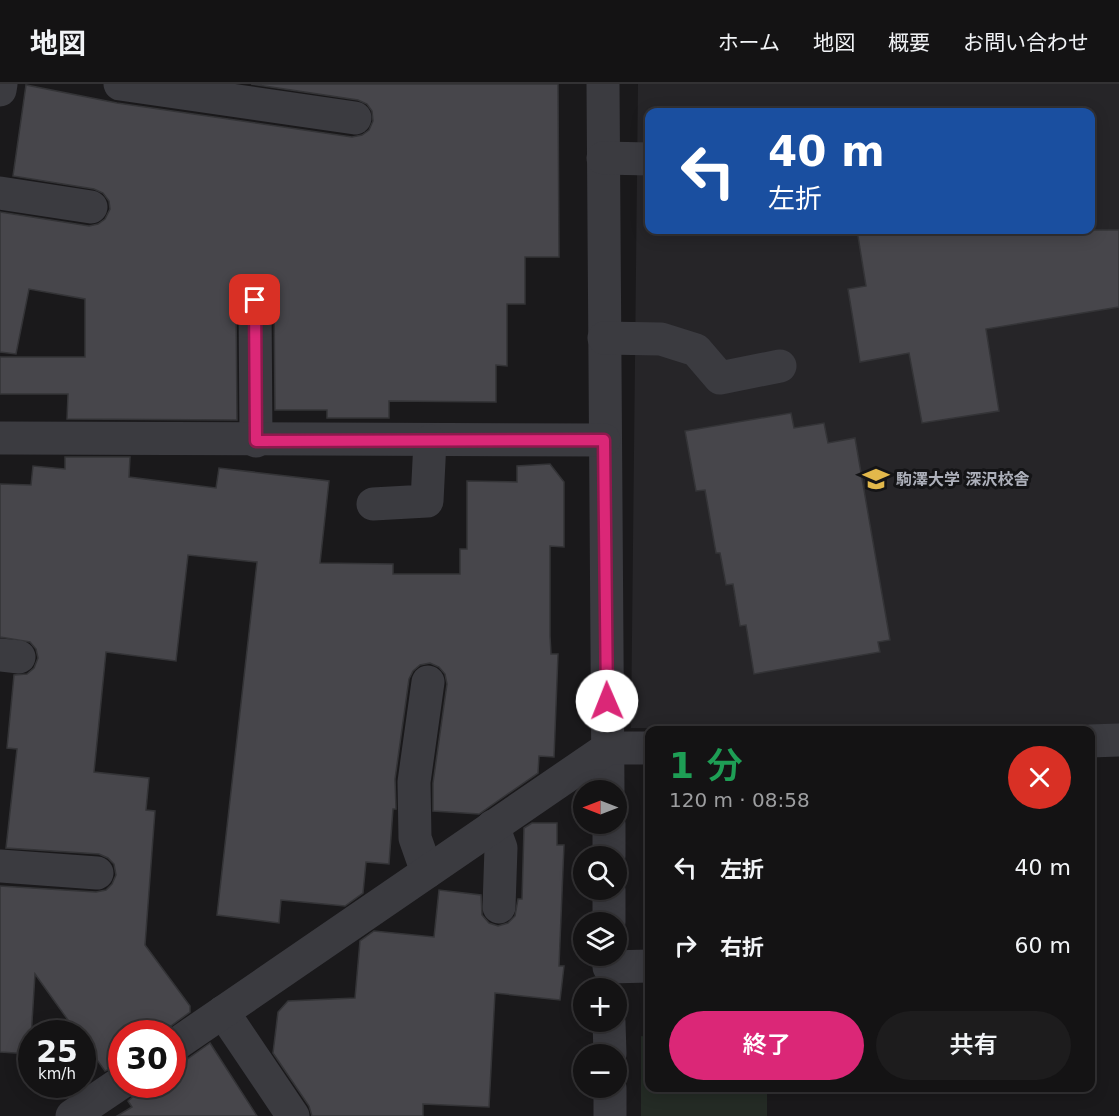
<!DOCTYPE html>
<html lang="ja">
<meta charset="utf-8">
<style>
:root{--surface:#141314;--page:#1d1c1d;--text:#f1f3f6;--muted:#9d9ea0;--line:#333234;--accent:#db2777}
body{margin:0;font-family:"DejaVu Sans","Noto Sans JP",sans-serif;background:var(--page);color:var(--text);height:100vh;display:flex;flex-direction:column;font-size:22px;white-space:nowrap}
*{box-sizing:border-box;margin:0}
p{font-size:20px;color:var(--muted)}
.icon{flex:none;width:33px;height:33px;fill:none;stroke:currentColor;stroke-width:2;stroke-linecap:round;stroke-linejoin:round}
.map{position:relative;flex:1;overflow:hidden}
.sheet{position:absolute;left:645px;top:642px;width:450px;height:366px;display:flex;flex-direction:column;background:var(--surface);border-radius:12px;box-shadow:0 3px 15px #0003,0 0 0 2px var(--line)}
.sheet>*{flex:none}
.banner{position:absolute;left:645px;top:24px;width:450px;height:126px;border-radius:12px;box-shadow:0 3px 15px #0003,0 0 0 2px var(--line);background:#1a4fa0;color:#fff;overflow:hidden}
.needle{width:39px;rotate:270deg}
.controls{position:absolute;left:573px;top:696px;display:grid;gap:12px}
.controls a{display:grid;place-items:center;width:54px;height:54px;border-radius:50%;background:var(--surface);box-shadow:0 3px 15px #0003,0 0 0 2px var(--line);font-size:30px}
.speed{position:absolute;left:18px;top:936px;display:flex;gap:12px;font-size:30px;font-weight:700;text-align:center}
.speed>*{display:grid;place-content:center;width:78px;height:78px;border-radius:50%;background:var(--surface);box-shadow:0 3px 15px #0003,0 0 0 2px var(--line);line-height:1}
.speed small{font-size:15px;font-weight:400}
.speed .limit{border:9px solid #d22;background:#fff;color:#111}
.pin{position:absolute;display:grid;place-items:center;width:51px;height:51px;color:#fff;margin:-26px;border-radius:12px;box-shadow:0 3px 9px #0006}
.me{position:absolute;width:66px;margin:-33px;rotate:359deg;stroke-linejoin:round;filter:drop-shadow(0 0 4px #0008)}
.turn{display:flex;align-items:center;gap:21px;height:126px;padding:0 24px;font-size:27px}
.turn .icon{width:78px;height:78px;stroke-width:2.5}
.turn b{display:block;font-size:42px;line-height:51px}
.round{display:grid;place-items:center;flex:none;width:63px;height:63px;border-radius:32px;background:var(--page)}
.headline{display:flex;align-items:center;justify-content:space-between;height:102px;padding:0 24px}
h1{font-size:36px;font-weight:600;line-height:45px;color:#1e9e55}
.cta{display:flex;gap:12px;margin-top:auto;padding:12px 24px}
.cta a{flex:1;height:69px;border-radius:36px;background:var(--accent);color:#fff;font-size:24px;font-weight:600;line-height:69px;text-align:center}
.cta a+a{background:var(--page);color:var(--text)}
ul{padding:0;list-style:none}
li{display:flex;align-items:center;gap:18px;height:78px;padding:0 24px}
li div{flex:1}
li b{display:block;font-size:22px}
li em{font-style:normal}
header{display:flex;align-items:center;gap:36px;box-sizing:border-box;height:84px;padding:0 30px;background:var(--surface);border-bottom:2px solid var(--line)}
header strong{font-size:28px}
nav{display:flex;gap:33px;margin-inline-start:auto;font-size:21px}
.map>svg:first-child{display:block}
.built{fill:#262528;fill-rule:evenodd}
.green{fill:#242b25}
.building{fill:#47464b;stroke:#343437;stroke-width:1.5}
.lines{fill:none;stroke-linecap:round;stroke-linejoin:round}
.minor{stroke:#3b3b40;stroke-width:33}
.route-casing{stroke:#8e194d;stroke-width:15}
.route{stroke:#db2777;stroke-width:10}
.labels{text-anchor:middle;stroke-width:6;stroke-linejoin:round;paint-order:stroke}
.poi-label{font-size:16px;font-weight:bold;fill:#adb0ba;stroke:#141416;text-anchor:start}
</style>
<header>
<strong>地図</strong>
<nav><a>ホーム</a><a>地図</a><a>概要</a><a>お問い合わせ</a></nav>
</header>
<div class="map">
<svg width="1119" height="1032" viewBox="0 0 1119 1032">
<rect width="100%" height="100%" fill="#1a191b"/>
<path class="built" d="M 638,0 L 1119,0 L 1119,644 L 631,644 ZM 650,28 L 1090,28 L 1090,146 L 650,146 Z"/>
<polygon class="green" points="641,952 649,953 650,1004 767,1004 767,1032 641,1032"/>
<g class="building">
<polygon points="251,0 558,0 559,173 525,173 525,220 507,220 507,282 496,281 496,318 389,317 389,334 327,334 327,326 275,326 274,215 271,206 265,200 255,197 245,200 238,207 236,216 237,336 67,335 68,310 0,310 0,273 85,273 85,215 29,205 16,270 0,268 0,128 89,142 98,140 105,135 110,125 109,117 103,109 94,105 13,92 26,1 117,19 352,53 362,51 369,46 373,37 372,27 367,20 358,16"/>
<polygon points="857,146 1119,146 1119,223 986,245 999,327 922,339 909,269 860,278 848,205 866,202"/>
<polygon points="791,329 794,344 824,339 828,359 855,354 890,556 878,558 880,568 754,590 746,541 740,542 733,500 726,501 720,469 716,469 705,406 696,407 685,347"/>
<polygon points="65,373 130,373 129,393 216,404 219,384 329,397 320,479 393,480 393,490 460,490 460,465 467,465 467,397 517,398 517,382 550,380 564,398 564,463 550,462 550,552 551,570 558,570 554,673 539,672 538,689 479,730 433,727 433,699 447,600 445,590 439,583 430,579 420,581 413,587 409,595 395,695 396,725 393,725 389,780 366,778 363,809 345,822 281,816 279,839 217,831 257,478 188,471 176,577 106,568 94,688 149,694 146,726 155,727 145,861 190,922 190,928 160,950 122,950 122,979 105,987 82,955 82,950 78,950 35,890 30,970 0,968 0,802 96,808 106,806 112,800 116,791 114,780 108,774 99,770 6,764 17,665 7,664 14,591 27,590 34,584 38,574 36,565 30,558 0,553 0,400 31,401 33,382 65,385"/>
<polygon points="532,739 557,739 557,761 564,761 559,882 564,882 560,916 495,909 489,1023 423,1020 423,1032 312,1032 309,1022 273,969 278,928 288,917 355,914 360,857 374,847 434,853 439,806 481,811 482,831 489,839 498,842 508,839 515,832 518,815 522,815 524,744"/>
<polygon points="210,959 257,1032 117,1032 132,1023 128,1017 139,1007 140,1000 172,1000 172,982 183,978"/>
</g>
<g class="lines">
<g class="minor">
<polyline points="120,0 355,34"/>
<polyline points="603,0 608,706"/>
<polyline points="0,6 1,0"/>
<polyline points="603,74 650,75"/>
<polyline points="0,109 91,123"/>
<polyline points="255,216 256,357"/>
<polyline points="604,254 661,255 696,266 720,294 780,282"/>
<polyline points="0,354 604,356"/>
<polyline points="373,420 427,417 430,357"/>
<polyline points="0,571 19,573"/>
<polyline points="1090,657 1119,656"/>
<polyline points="609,740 609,772"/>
<polyline points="493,742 501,764 499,823"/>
<polyline points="0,782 97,789"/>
<polyline points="427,788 415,754 414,698 428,598"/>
<polyline points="609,806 609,838"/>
<polyline points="609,883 650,882"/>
<polyline points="223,928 293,1032"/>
<polyline points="609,938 610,970"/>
<polyline points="172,963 608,664 650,664"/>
<polyline points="610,1004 610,1032"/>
<polyline points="72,1032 122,998"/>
</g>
</g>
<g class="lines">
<g class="route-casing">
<polyline id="route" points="255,216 256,357 604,356 607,617"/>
</g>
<use href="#route" class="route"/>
</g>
<defs>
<g id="university-bare" transform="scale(2.07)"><path d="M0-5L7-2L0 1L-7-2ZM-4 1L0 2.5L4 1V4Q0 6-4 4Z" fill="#e2b84b" stroke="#141416" stroke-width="2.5" paint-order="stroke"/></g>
</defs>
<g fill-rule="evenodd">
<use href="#university-bare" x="876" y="395"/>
</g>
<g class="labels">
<g class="poi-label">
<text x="896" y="401">駒澤大学 深沢校舎</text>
</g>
</g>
</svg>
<div class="controls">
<a><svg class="needle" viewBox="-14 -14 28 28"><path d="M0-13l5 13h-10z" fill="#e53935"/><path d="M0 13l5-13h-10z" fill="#9d9ea0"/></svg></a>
<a><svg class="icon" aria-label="search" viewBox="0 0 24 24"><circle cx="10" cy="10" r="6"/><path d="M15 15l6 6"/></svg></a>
<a><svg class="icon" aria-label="layers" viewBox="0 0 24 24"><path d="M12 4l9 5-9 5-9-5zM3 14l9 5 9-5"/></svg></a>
<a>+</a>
<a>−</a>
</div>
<div class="speed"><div>25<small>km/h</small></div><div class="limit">30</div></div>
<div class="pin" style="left:255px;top:216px;background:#d93025"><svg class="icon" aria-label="arrive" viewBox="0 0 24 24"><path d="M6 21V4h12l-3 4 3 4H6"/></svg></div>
<svg class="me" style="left:607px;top:617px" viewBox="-20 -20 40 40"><circle r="19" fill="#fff"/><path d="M0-13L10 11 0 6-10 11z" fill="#db2777"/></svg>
<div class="banner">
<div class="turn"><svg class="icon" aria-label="left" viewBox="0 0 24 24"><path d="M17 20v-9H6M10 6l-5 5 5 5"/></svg><div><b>40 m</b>左折</div></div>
</div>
<section class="sheet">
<div class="headline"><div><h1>1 分</h1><p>120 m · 08:58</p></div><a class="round" style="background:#d93025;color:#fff"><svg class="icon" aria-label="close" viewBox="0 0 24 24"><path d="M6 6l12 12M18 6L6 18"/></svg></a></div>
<ul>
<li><svg class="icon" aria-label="left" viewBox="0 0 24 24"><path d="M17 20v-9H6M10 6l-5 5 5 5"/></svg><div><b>左折</b></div><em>40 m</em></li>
<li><svg class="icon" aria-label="right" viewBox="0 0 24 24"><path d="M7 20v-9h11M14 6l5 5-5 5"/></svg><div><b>右折</b></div><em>60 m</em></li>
</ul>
<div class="cta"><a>終了</a><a>共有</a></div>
</section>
</div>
